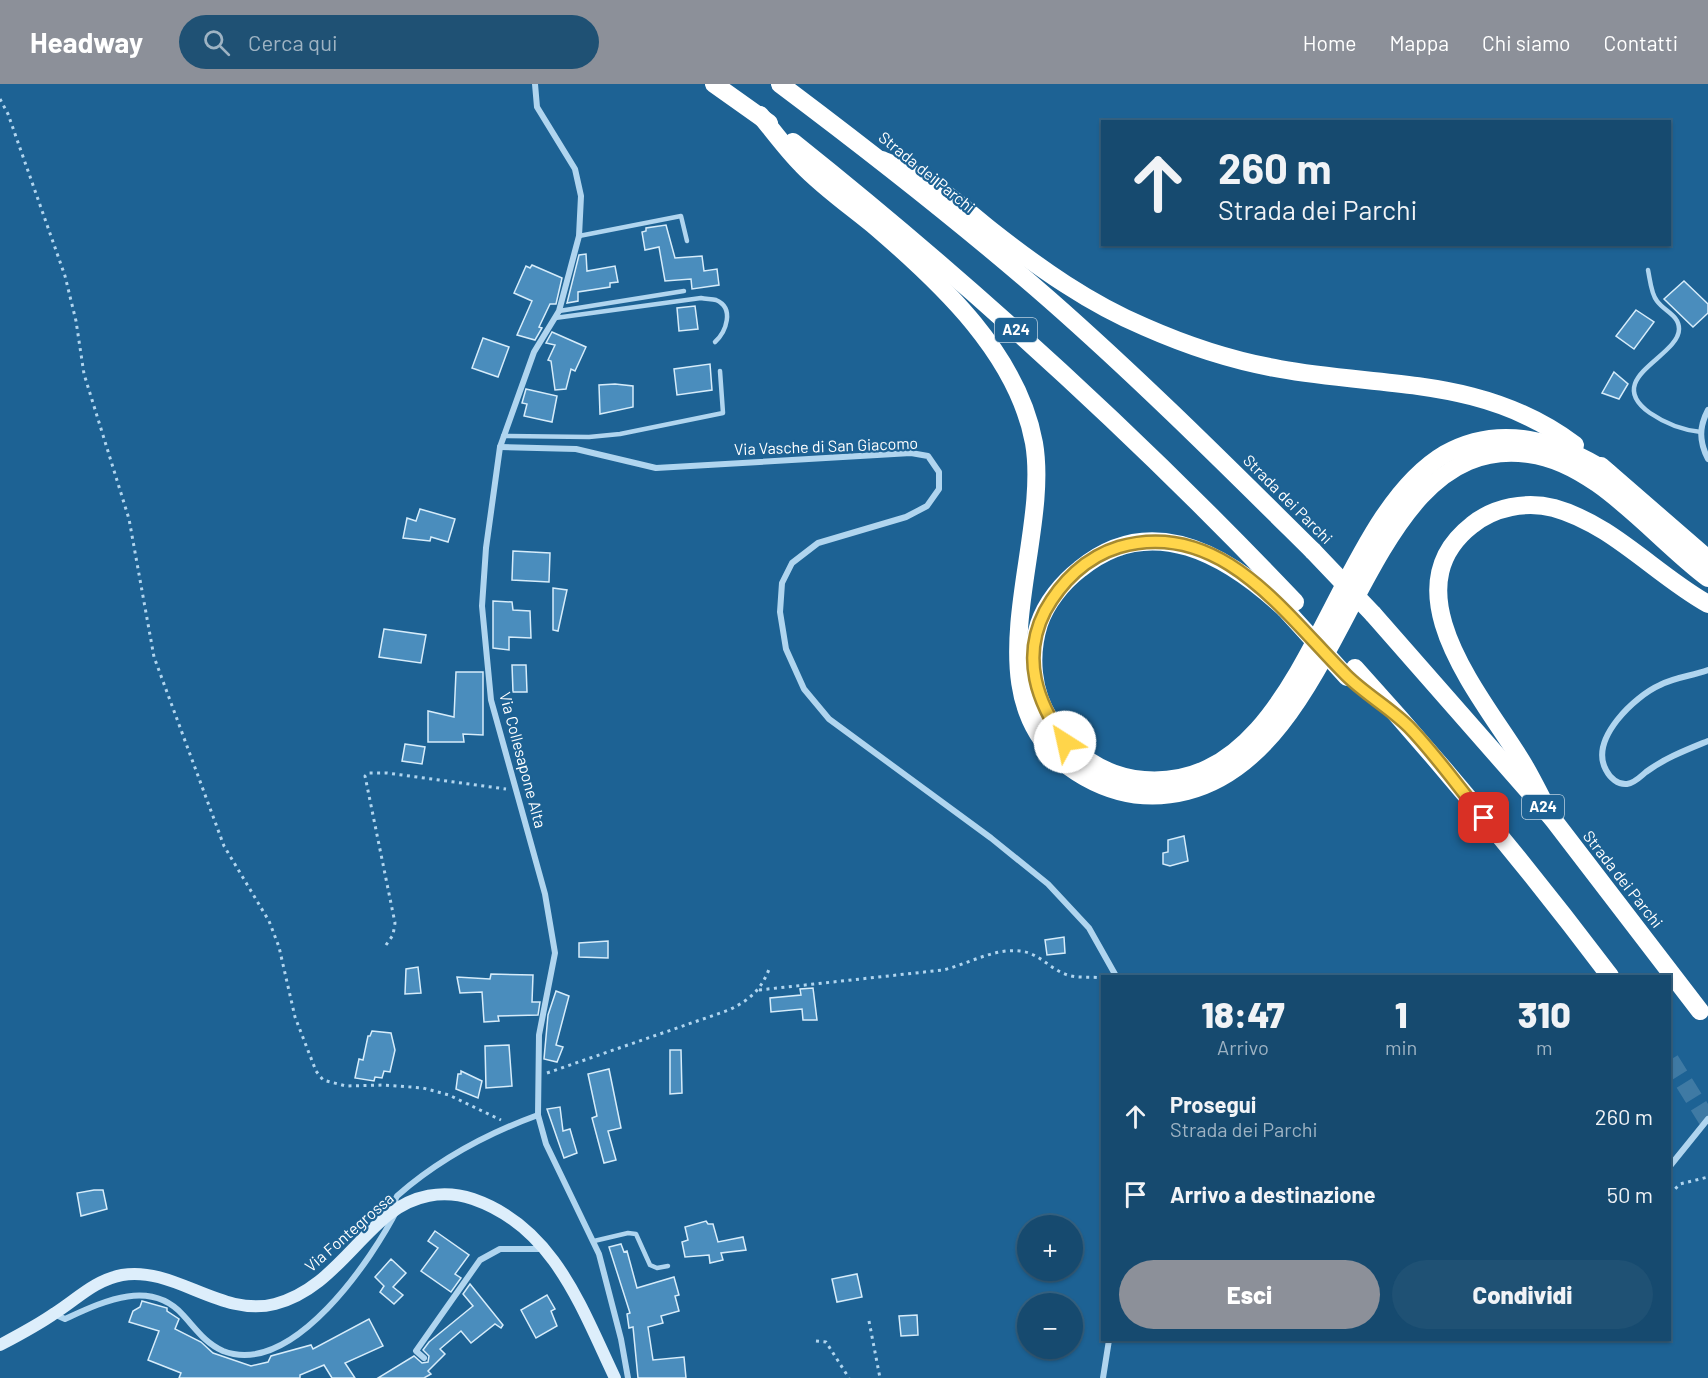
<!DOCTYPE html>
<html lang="it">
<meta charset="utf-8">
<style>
:root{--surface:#164a6f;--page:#1f5174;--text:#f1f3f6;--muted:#9eb3c3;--line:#356282;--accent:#8c9099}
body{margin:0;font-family:Barlow,sans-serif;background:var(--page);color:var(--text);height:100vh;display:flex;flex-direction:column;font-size:22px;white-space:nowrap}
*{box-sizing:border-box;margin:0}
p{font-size:20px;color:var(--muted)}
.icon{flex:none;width:33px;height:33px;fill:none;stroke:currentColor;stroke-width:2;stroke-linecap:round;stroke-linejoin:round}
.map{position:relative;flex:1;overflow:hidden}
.details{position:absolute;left:1101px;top:891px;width:570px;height:366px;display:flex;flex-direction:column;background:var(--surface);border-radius:0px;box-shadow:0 2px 4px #0004,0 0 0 2px var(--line)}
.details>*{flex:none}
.banner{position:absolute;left:1101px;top:36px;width:570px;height:126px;border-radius:0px;box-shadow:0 2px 4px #0004,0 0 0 2px var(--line);background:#164a6f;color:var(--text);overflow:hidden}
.tools{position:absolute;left:1017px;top:1131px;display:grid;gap:12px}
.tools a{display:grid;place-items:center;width:66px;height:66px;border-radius:50%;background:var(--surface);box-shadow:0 2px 4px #0004,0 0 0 2px var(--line);font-size:30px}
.pin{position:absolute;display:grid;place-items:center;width:51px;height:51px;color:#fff;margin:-26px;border-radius:12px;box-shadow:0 3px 9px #0006}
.me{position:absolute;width:66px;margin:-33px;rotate:325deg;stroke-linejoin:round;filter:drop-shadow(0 0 4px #0008)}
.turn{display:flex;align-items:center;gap:21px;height:126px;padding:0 18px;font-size:27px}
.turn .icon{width:78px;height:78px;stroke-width:2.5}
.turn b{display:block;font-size:42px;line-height:51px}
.eta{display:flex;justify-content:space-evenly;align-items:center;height:102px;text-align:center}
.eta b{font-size:36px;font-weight:800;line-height:42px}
.primary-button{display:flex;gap:12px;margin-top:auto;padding:12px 18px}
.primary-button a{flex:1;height:69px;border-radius:36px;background:var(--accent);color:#fff;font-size:24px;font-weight:800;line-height:69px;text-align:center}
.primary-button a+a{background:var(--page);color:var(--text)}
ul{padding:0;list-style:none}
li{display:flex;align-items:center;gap:18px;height:78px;padding:0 18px}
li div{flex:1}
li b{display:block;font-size:22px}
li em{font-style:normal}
header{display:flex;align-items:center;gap:36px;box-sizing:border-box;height:84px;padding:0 30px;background:var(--accent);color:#fff}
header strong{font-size:28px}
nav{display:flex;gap:33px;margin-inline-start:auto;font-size:21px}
.search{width:420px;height:54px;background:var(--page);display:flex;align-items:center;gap:15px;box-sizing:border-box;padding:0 21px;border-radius:33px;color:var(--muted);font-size:22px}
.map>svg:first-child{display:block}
.building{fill:#4a8dbd;stroke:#d6ecfa;stroke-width:1.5}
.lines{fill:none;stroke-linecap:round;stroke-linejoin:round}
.highway-tunnel{stroke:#3f7aa4;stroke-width:18;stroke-dasharray:18 9;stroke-linecap:butt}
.path{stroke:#b0d5ef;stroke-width:3;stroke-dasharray:3 4.5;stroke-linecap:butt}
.lane{stroke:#b0d5ef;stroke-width:4.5}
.street{stroke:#b0d5ef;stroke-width:6}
.secondary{stroke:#ddeefb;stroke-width:12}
.highway{stroke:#fff;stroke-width:18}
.highway-bridge{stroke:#fff;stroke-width:18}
.route-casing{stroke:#a68a30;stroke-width:15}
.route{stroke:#ffd54a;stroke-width:10}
.labels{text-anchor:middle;stroke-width:4.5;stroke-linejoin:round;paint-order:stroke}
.shield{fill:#1d6294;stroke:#bbd0df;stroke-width:1.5}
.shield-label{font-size:15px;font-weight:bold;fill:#fff}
.street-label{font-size:16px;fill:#fff;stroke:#1d6294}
</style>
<header>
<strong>Headway</strong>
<div class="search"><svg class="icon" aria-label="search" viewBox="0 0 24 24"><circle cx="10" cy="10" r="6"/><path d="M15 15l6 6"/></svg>Cerca qui</div>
<nav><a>Home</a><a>Mappa</a><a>Chi siamo</a><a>Contatti</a></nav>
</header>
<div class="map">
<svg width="1708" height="1294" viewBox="0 0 1708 1294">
<rect width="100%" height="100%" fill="#1d6294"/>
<g class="building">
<polygon points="666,141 675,174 702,172 704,187 717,185 719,201 692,205 691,195 665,197 659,163 645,166 642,148 646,147 646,144"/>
<polygon points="586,170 587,187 615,182 618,198 610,199 610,203 578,208 578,217 567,219 579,171"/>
<polygon points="532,181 562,194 556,220 550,220 539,243 542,244 535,256 517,251 532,217 514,209 526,182 530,184"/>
<polygon points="1684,197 1708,220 1708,229 1693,243 1664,215"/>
<polygon points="695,222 698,245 679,247 677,224"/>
<polygon points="1636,226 1654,238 1634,265 1616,252"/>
<polygon points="552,248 586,263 575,287 571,285 566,305 555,306 551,277 548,276 555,261 546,259"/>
<polygon points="483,254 509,263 498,293 472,284"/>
<polygon points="710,280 712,306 677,311 674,285"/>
<polygon points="1614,288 1628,300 1619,315 1602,309"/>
<polygon points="615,300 633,302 633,323 600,330 599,301"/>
<polygon points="526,305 557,312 552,338 524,332 527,320 522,319"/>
<polygon points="420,425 455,435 448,458 431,453 430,457 403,454 407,434 416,437"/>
<polygon points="513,467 550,469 549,498 512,496"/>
<polygon points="553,504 567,506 558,547 553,546"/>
<polygon points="493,517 512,518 513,526 530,527 531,554 509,553 509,566 493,564"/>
<polygon points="384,545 426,551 421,579 379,573"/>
<polygon points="512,581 526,581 527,608 513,608"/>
<polygon points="456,588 483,588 483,651 463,650 464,658 428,658 428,627 454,633"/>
<polygon points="405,660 425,663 422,680 402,677"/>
<polygon points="1184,752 1188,777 1170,782 1163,780 1163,769 1168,768 1168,756"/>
<polygon points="1064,853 1065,869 1047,871 1045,856"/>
<polygon points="608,857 608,874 579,873 579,859"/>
<polygon points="418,883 421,909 405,910 406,885"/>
<polygon points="491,890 533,891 532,918 540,918 538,931 498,932 499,937 484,938 482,908 460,909 457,893 490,895"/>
<polygon points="813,904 817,936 803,936 802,925 771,928 770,914 801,911 800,905"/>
<polygon points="556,907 569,912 556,961 563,963 557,978 544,975 548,931"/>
<polygon points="372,947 391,949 395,966 390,988 384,987 382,994 375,993 374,997 355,994 359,975 363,976 368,952 370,952"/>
<polygon points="509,961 512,1002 486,1004 485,962"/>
<polygon points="670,966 681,966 682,1009 670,1010"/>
<polygon points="609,985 621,1044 608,1047 616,1076 604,1079 592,1034 597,1032 588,990"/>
<polygon points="461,987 482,997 478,1014 456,1005 458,990 461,990"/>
<polygon points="560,1023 563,1047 570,1045 577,1069 564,1074 547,1025"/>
<polygon points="94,1106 103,1106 107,1125 81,1132 77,1109"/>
<polygon points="706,1137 708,1140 713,1140 718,1158 743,1153 746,1166 721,1169 723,1176 710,1179 709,1171 685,1173 682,1158 688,1156 685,1143"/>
<polygon points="435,1147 469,1171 455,1190 461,1194 451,1208 421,1187 438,1164 428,1157"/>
<polygon points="621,1160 624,1168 627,1167 637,1204 674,1193 679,1211 675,1212 679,1227 661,1232 663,1239 648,1243 653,1276 684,1273 686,1294 638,1294 633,1243 629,1244 627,1230 630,1229 609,1163"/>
<polygon points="391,1175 406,1189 393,1203 403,1211 394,1220 380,1208 384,1202 375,1193"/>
<polygon points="857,1190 862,1213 837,1218 832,1195"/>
<polygon points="470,1200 503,1241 501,1244 495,1240 471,1259 461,1247 440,1265 445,1270 428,1287 431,1290 424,1294 378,1294 414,1272 422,1279 428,1278 429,1272 423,1266 429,1258 473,1222 463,1210"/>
<polygon points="547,1211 555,1225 551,1227 557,1242 536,1254 521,1226"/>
<polygon points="142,1217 167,1224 167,1227 179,1235 175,1245 201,1258 213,1269 251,1282 268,1278 271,1272 311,1261 313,1265 369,1235 383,1262 345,1279 355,1294 332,1294 324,1281 300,1291 300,1294 179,1294 181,1289 148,1276 159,1247 129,1238 133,1227 140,1223"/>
<polygon points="917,1231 918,1251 901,1252 899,1232"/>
</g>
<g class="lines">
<polyline class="highway-tunnel" points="1670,976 1708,1037"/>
<g class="path">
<polyline points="0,15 8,30 65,192 76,237 84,290 129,435 154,573 224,762 269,837 279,863 295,933 316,987 323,996 346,1002 384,1001 423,1004 449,1011 501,1036"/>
<polyline points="386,861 393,851 395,839 365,692 369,689 387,689 506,705"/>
<path d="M 759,906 L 943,886 C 968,880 994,864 1020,867 C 1039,869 1049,884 1065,890 C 1076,895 1091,892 1102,894"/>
<path d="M 547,989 L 729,926 C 751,915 761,906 770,883"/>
<polyline points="1670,1110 1680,1100 1708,1093"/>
<polyline points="869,1237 880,1294"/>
<polyline points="816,1257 826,1258 849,1294"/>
</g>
<g class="lane">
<polyline points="579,152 681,132 687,157"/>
<path d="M 1648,186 C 1650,195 1651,210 1657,217 C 1664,227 1679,231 1679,245 C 1679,273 1601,294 1650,329 C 1666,340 1681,346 1701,348"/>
<polyline points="559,227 684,207"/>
<path d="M 555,234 L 701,214 C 705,215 712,215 716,216 C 735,224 726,248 715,258"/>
<polyline points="503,352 589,353 620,350 723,329 720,287"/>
<polyline points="594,1157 628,1149 636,1150 650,1181 657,1184 668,1182"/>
</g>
<g class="street">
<polyline points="535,0 537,23 575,85 581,112 579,152 559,227 534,268 500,363 486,464 482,522 491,616 545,810 555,869 539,951 538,1031 546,1060 599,1170 621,1255 628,1294"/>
<path d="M 1708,326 C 1699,343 1699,357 1708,375"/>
<polyline points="500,363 576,365 656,384 911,369 928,372 939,388 939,405 927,422 906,433 818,459 792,479 782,499 780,528 786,565 804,605 829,635 991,754 1048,800 1089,844 1116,892"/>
<path d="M 1708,586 C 1692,592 1675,593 1660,601 C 1635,612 1589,655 1606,686 C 1610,694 1618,701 1627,700 C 1635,699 1641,692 1646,688 C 1665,674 1686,666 1708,657"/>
<polyline points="1670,1082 1708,1035"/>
<path d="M 54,1230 L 65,1235 C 102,1218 150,1194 183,1231 C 196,1245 205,1259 223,1267 C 293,1294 373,1174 398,1124 L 395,1116 L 397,1112 C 438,1076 486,1050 538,1031"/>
<polyline points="424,1274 416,1267 480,1176 500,1165 542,1165"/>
<polyline points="1103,1294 1109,1256"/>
</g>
<path class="secondary" d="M 0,1261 C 19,1251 38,1241 55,1229 C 77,1215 95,1196 122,1191 C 175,1182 221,1234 275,1220 C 325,1207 351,1161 388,1131 C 413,1111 443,1105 473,1115 C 554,1143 581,1223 615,1294"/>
<g class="highway">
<polyline points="714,0 769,39"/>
<path d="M 780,0 C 872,69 963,140 1050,216 C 1141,296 1227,382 1313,467"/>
<path d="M 760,31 C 774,48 787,66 802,81 C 824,104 853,124 877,144 C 942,200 1018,271 1034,359 C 1052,464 960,624 1085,693 C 1117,711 1152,716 1187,707 C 1352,665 1357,346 1529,370 C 1598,379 1654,454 1708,494"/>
<path d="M 793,58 C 971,200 1138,353 1295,518"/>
<path d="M 882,76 C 898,83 917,90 931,99 C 952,113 972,131 992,147 C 1039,184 1090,220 1145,243 C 1188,262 1234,277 1280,285 C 1385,304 1483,292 1575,361"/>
<polyline points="1601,382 1708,475"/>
<path d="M 1285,525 C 1228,472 1152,426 1080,485 C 1062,499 1046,519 1039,540 C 1029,572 1032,607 1050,636 C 1071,669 1103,693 1144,696 C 1308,708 1328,439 1445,370 C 1500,339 1559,357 1609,389"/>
<polyline points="1373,530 1552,734 1700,927"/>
<path d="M 1355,584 C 1445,683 1530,786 1610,892"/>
<path d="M 1552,734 C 1543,717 1534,698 1524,681 C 1487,618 1386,508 1472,441 C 1494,423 1526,417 1554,424 C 1612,440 1656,491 1708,520"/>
</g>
<g class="highway-bridge">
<polyline points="1313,467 1373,530"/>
<polyline points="1285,525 1347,593"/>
</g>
</g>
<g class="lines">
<g class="route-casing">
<path id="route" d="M 1065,658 C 1037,618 1021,574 1045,527 C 1061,498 1086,473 1119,463 C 1220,434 1284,529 1346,591 C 1365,610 1390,624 1409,643 C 1436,671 1459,704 1484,734"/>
</g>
<use href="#route" class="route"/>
</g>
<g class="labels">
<g class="shield">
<rect x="995" y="234" width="42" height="24" rx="4.5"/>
<rect x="1522" y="711" width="42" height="24" rx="4.5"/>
</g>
<g class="shield-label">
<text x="1016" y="251">A24</text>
<text x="1543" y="728">A24</text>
</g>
<g class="street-label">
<text transform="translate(927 88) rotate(39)" y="6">Strada dei Parchi</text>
<text transform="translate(826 362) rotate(-2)" y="6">Via Vasche di San Giacomo</text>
<text transform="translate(1288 415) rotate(45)" y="6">Strada dei Parchi</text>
<text transform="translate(523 676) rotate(75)" y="6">Via Collesapone Alta</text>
<text transform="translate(1623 795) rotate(52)" y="6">Strada dei Parchi</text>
<text transform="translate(349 1148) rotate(-41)" y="6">Via Fontegrossa</text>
</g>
</g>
</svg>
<div class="tools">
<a>+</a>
<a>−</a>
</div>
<div class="pin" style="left:1484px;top:734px;background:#d93025"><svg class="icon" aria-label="arrive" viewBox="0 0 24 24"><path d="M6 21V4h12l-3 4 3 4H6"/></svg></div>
<svg class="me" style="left:1065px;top:658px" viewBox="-20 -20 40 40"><circle r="19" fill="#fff"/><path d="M0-13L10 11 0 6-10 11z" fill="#ffd54a"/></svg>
<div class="banner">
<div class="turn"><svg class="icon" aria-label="ahead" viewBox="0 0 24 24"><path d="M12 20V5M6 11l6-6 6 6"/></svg><div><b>260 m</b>Strada dei Parchi</div></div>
</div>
<section class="details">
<div class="eta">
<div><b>18:47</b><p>Arrivo</p></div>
<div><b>1</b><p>min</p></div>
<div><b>310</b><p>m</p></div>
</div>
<ul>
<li><svg class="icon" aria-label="ahead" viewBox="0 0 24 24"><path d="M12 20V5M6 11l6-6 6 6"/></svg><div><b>Prosegui</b><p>Strada dei Parchi</p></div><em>260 m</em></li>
<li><svg class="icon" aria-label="arrive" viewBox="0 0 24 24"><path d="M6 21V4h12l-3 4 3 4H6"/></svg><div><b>Arrivo a destinazione</b></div><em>50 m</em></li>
</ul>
<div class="primary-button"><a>Esci</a><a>Condividi</a></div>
</section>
</div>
